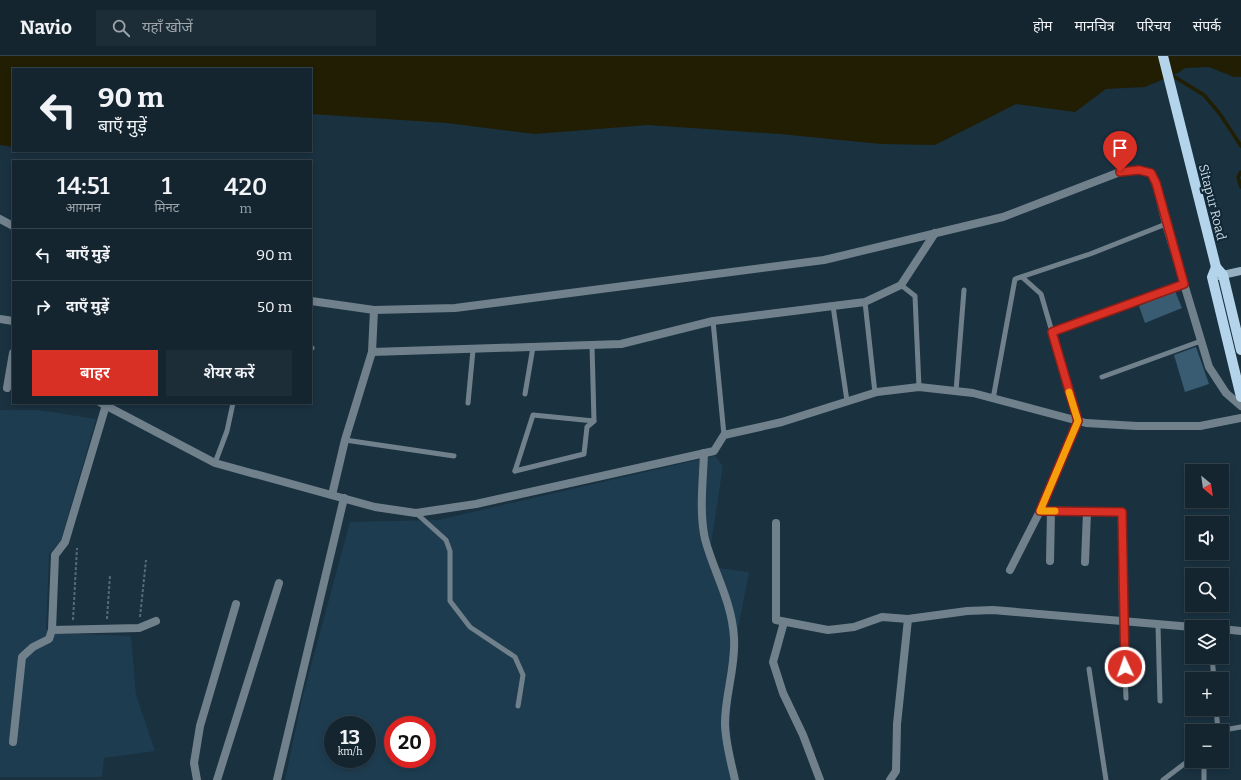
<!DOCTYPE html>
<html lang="hi">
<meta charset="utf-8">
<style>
:root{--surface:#142530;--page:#1d2d38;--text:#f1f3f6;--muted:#9da5ab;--line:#33424c;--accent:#d93025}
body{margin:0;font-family:Bitter,"Noto Sans Devanagari",serif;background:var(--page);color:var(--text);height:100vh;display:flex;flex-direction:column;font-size:15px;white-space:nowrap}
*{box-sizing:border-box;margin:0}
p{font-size:13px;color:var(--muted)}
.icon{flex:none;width:22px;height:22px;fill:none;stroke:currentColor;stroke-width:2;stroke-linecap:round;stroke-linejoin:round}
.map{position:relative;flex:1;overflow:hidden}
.details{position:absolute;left:12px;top:104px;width:300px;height:244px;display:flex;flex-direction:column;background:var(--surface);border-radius:0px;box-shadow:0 2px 6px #0003,0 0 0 1px var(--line)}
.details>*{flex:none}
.top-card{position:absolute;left:12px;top:12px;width:300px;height:84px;border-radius:0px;box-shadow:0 2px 6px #0003,0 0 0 1px var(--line);background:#142530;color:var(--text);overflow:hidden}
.needle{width:26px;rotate:151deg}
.tools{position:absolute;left:1185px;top:408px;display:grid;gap:8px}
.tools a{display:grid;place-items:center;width:44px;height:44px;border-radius:0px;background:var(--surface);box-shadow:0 2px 6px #0003,0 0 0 1px var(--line);font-size:20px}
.speed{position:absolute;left:324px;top:660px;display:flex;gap:8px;font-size:20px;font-weight:700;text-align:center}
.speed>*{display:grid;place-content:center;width:52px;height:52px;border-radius:50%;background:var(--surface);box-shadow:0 2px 6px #0003,0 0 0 1px var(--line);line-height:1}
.speed small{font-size:10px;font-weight:400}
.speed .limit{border:6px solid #d22;background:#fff;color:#111}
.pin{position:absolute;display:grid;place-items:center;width:34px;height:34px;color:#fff;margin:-41px -17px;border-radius:50% 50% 50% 0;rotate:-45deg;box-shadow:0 0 4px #0007}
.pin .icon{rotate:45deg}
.me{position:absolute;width:44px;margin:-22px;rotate:357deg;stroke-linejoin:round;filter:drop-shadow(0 0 3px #0008)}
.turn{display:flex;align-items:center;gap:14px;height:84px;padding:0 20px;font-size:18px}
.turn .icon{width:52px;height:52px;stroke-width:2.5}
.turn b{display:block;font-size:28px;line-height:34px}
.eta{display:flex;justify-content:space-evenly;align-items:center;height:68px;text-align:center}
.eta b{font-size:24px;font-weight:600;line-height:28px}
.button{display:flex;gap:8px;margin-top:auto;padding:8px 20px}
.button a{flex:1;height:46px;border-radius:0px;background:var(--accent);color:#fff;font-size:16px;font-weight:600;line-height:46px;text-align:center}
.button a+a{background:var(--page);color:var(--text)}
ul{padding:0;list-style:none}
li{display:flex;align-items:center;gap:12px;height:52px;padding:0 20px;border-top:1px solid var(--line)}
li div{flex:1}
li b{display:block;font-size:15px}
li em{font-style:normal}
header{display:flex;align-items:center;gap:24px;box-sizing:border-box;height:56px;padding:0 20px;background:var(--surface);border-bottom:1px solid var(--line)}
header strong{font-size:19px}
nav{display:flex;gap:22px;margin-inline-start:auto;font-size:14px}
.search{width:280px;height:36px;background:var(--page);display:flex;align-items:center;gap:10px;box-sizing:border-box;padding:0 14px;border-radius:0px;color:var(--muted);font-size:15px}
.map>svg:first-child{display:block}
.built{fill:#1e3c50;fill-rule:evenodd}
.water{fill:#211e03}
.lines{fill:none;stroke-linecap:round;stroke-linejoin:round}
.stream{stroke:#211e03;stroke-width:3.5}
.building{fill:#395c72}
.path{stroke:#586b78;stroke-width:2;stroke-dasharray:3 2;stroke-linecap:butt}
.lane{stroke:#71818c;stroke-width:5}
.street{stroke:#71818c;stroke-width:8}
.secondary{stroke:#96b0c1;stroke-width:8}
.primary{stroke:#b3d4ea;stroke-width:10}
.route-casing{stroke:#8d1f18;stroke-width:10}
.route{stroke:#d93025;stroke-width:7}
.slow{stroke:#f59e0b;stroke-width:7}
.labels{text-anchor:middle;stroke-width:4;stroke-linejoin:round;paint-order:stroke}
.street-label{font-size:13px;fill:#cddae4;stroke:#102736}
</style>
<header>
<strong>Navio</strong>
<div class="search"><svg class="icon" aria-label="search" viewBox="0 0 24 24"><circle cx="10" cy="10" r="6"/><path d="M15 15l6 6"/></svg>यहाँ खोजें</div>
<nav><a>होम</a><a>मानचित्र</a><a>परिचय</a><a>संपर्क</a></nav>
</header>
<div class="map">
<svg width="1241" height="724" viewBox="0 0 1241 724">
<rect width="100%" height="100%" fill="#1a3140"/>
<g class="built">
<polygon points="0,354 38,354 96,363 61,484 49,498 46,573 55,577 131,580 136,639 155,695 104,702 102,721 0,721"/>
<path d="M 715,400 L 723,410 L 709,501 L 710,511 L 749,516 L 732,604 L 730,669 L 731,697 L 738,724 L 285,724 L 302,643 L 350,466 L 438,464 ZM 333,669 L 367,669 L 367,703 L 333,703 ZM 393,669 L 427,669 L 427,703 L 393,703 Z"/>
</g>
<polygon class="water" points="0,0 1241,0 1241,21 1234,21 1209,11 1185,12 1178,17 1145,31 1106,33 1075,56 1016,48 935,89 881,88 780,78 648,69 535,78 447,67 311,58 311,13 13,13 13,91 0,89"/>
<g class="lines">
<g class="stream">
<polyline points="1170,18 1204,39 1220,58 1241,90"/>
<polyline points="1241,116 1238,121 1241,131"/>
</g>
</g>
<g class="building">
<polygon points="1175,235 1182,252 1145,267 1139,250"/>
<polygon points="1196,291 1209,328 1185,336 1174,299"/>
</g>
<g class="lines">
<g class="path">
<polyline points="140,561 146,504"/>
<polyline points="107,563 110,519"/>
<polyline points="73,564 77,492"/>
</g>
<g class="lane">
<polyline points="1022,221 1041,238 1078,365"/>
<polyline points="901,229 915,240 919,331"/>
<polyline points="865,246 875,337"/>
<polyline points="833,250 847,345"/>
<polyline points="713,265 724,379"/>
<polyline points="1052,276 1184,228"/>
<polyline points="311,292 312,292"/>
<polyline points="1102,321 1201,285"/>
<polyline points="956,335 964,234"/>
<polyline points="525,338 533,291"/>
<polyline points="993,343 1015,223 1090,198 1166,168"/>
<polyline points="468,347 473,294"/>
<polyline points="345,384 454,400"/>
<polyline points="215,407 227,375 233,347"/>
<polyline points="515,415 584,398 587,371 594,365 592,289"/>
<polyline points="515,415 533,359 594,365"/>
<polyline points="416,457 446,484 450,495 450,545 470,571 515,601 523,619 518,650"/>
<polyline points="1123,566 1126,642"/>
<polyline points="1158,569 1160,645"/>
<polyline points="1212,601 1214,623"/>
<polyline points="1089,613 1106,724"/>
<polyline points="1216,653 1218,674"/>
<polyline points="1218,675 1241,671"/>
<polyline points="1163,724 1192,702"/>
<polyline points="1204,724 1204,705"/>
</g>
<g class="street">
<polyline points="0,163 13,170"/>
<polyline points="311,245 374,254"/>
<polyline points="0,263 13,265"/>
<polyline points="372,296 374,254 455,252 824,204 1003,161 1120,116 1139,114 1151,117 1156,127 1166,168 1209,311 1226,337 1241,350"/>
<polyline points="7,332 13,297"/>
<polyline points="101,347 215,407 375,451 416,457 476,448 714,395 724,379 782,366 877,336 919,331 973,337 1086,367 1137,370 1200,370 1241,362"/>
<polyline points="106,349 65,486 55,499 52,574 139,572 156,565"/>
<path d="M 704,397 C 703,425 699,456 705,483 C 714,517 732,545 734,582 C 736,610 725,639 725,667 C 725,685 731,706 735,724"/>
<polyline points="332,439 345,384 372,296 621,288 713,265 865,246 901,229 935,177"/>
<polyline points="1040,455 1122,456 1123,566"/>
<polyline points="776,467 776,564 828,574 854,571 882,561 908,563 967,555 993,554 1192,571"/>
<polyline points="1050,505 1051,455"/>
<polyline points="1085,506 1087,456"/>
<polyline points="1010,514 1040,455 1078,365"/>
<polyline points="784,566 773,606 783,637 803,679 820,724"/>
<polyline points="1222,573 1241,575"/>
<polyline points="13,686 22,601 33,591 49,583 52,574"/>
<polyline points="197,724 194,707 200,670 236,548"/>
<polyline points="217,724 279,527"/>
<polyline points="277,724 344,442"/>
<polyline points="890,724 896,715 897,668 908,563"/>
</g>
<polyline class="secondary" points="1218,220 1241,215"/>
<g class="primary">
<polyline points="1163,0 1216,211"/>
<polyline points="1241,294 1223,219 1216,211 1212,221 1241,341"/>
</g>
</g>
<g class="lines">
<g class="route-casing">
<polyline id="route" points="1120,116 1139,114 1151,117 1156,127 1184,228 1052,276 1078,365 1040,455 1122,456 1125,611"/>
</g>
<use href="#route" class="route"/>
<polyline class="slow" points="1055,455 1040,455 1078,365 1069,336"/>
</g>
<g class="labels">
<g class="street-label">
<text transform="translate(1213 146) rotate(76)" y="5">Sitapur Road</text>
</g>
</g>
</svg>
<div class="tools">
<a><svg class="needle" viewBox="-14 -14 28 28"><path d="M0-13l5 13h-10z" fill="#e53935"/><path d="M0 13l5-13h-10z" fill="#9da5ab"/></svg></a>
<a><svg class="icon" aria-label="sound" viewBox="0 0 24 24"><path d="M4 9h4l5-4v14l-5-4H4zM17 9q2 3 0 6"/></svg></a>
<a><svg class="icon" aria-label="search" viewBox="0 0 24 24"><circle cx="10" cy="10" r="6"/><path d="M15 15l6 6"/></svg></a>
<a><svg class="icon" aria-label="layers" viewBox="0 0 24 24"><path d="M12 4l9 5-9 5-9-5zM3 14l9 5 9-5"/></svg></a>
<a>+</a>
<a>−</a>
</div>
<div class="speed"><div>13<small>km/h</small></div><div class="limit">20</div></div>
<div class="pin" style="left:1120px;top:116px;background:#d93025"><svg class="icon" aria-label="arrive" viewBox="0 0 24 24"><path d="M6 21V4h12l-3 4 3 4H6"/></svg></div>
<svg class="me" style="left:1125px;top:611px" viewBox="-20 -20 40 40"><circle r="17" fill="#d93025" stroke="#fff" stroke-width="3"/><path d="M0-11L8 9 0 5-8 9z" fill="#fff"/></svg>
<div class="top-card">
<div class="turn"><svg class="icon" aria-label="left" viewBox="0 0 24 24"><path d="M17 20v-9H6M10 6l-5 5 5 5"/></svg><div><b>90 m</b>बाएँ मुड़ें</div></div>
</div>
<section class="details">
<div class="eta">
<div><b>14:51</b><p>आगमन</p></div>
<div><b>1</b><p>मिनट</p></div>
<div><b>420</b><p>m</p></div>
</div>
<ul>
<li><svg class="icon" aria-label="left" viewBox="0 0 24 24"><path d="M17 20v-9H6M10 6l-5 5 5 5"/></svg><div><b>बाएँ मुड़ें</b></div><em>90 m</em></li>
<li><svg class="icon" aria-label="right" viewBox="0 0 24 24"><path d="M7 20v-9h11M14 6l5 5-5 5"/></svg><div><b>दाएँ मुड़ें</b></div><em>50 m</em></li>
</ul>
<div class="button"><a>बाहर</a><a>शेयर करें</a></div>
</section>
</div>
